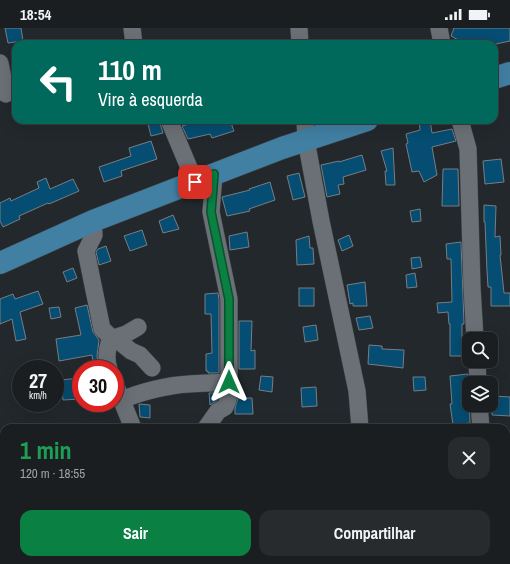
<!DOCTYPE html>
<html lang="pt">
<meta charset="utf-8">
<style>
:root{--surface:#1a1e21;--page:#272b2e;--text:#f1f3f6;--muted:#9fa2a5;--line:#383c3f;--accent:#0b8043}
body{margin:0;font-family:"Archivo Narrow",sans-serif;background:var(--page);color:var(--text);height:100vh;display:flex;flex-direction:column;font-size:15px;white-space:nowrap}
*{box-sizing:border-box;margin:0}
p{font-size:13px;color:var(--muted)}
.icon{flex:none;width:22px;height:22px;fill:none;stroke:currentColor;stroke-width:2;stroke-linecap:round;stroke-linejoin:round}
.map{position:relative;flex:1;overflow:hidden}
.drawer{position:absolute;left:0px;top:396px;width:510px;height:140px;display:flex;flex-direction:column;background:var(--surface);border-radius:12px 12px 0 0;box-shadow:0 4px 16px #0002,0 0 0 1px var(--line)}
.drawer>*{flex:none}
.top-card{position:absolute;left:12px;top:12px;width:486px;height:84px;border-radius:12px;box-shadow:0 4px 16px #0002,0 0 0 1px var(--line);background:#00695c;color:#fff;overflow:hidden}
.controls{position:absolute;left:462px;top:304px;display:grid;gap:8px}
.controls a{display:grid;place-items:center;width:36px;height:36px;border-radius:8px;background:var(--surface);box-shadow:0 4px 16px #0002,0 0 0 1px var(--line);font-size:20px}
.speed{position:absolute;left:12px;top:332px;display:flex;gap:8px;font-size:20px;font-weight:700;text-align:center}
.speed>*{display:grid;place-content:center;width:52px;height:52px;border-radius:50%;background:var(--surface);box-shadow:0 4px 16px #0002,0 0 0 1px var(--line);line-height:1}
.speed small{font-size:10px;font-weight:400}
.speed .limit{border:6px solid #d22;background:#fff;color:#111}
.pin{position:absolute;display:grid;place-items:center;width:34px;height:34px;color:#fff;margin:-17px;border-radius:8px;box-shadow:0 2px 6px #0006}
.me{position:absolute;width:44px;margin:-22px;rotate:0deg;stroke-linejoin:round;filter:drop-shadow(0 0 3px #0008)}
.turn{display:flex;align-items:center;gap:14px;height:84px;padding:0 20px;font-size:18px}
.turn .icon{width:52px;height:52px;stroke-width:2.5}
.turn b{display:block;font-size:28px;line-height:34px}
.round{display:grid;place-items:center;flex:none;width:42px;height:42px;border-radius:12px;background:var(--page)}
.overview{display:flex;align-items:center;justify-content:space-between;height:68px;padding:0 20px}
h1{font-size:24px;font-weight:700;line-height:30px;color:#1e9e55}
.button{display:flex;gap:8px;margin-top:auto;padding:8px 20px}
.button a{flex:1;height:46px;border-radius:12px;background:var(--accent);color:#fff;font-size:16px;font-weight:700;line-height:46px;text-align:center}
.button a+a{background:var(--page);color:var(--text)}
.status{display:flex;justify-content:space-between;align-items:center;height:28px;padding:0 20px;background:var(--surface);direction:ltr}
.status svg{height:11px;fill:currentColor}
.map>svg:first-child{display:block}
.building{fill:#054d72;stroke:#777e83}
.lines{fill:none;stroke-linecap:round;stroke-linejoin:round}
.minor-casing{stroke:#414649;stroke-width:18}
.major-casing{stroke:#414649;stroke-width:23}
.minor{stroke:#6a7075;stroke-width:17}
.major{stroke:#417fa3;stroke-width:22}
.route-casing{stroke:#07532c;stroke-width:10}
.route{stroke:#0b8043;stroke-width:7}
</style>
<div class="status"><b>18:54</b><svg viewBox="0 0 49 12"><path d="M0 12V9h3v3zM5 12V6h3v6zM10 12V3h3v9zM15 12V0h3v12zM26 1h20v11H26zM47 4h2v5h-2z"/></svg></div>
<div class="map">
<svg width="510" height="536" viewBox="0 0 510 536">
<rect width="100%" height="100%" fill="#22282c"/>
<g class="building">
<polygon points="5,0 21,0 23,13 8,15"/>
<polygon points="454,0 510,0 510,13 496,16 466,16 451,8"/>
<polygon points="147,92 159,92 163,105 151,108"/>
<polygon points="203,92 230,92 234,103 212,110 210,106 188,111 182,98"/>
<polygon points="419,92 430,92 432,105 452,101 456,113 432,119 437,147 424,154 419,143 412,144 406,116 408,115 406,106 420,102"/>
<polygon points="151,113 157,131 121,143 122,148 104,154 99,139 131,128 129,120"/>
<polygon points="393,120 395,157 386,157 385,143 387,143 381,123"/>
<polygon points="362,127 366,142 343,149 344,156 338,157 340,166 327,169 321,137 339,133 339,134"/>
<polygon points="501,131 504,154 485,156 483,133"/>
<polygon points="443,141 458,141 459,178 442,178"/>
<polygon points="299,145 305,169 293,172 287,148"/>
<polygon points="46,150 50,161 73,151 79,163 49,176 48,175 19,188 20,191 3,199 0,193 0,175 10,170 11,173 39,160 37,154"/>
<polygon points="270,154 275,172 249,181 250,183 227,188 222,169 250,162 249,161"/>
<polygon points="484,177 496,178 495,209 500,208 501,227 500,227 504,265 510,265 510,278 491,278 491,259 488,259 487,243 485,194 484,194"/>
<polygon points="420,181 421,193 412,194 410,183"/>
<polygon points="173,187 179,201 163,205 159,193"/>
<polygon points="142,202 147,217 130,223 124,208"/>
<polygon points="247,204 249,219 230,222 229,208"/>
<polygon points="349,207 353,218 342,223 338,212"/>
<polygon points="309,208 310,220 313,220 314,236 297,237 296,212"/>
<polygon points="461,214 464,296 462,296 462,328 450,328 450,296 449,296 448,284 438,285 437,275 452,274 451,231 447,231 446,216"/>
<polygon points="106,218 111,233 99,237 96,224 98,221"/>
<polygon points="420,229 422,239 412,241 411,230"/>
<polygon points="73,240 77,250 67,254 63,244"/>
<polygon points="415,245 417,259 407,260 406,247"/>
<polygon points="365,254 367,278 353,278 353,275 350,276 347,257"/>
<rect x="299" y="260" width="15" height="18"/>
<polygon points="38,263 43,276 20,284 26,311 16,313 12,291 0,296 0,271 13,266 15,271"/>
<polygon points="218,265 219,272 219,345 208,345 208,343 206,343 206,326 212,325 211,286 205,286 205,266"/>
<polygon points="87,277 93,304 99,312 97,328 99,341 94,341 92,327 59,333 56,311 81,307 75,280"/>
<polygon points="59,279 61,289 51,291 49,280"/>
<polygon points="370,288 373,300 359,302 356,290"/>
<polygon points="239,293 252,293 251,323 255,322 255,341 239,341"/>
<polygon points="316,297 318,312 305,314 303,299"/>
<polygon points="369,317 382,318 382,321 404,322 403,340 368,336"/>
<polygon points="468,346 470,395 453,397 450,376 452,376 450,348"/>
<polygon points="261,348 273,349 272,364 259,362"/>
<polygon points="413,349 425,349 426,362 414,363"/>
<polygon points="80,350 81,371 63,372 61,352"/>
<polygon points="316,359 317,378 302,379 301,360"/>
<polygon points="209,365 218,365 217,372 210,377"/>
<polygon points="493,368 510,369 510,388 492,387"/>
<polygon points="238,370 252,370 253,386 235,386 235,380"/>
<polygon points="139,376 150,377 150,390 140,389"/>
</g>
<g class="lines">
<g class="minor-casing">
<g id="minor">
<polyline points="132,0 134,16"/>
<polyline points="299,0 300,16"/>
<polyline points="439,0 442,16"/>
<polyline points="0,35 6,66"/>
<polyline points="169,92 195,154"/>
<polyline points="305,92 306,112 321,193 357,363 360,400"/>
<polyline points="460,92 468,121 472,259 475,311"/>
<path d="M 93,193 L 94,207 L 86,223 L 102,301 L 111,309 C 107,320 105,330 109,341"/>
<polyline points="115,310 131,323 140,327 152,340"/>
<polyline points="110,311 126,306 138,299"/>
<polyline points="477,333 478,355"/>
<polyline points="115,356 133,400"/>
<path d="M 122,372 C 140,364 168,357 189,356 C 202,355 216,355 229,354"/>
<polyline points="479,377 481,400"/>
<polyline points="206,400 218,383 225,379 228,372 229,357 229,271 211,184 214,147"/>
<polyline points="165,532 166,536"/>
<polyline points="371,532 372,536"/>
<polyline points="487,536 487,532"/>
</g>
</g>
<g class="major-casing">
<g id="major">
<polyline points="494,50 510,45"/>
<polyline points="0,235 93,193 282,120 367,92"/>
</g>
</g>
<use href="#minor" class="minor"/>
<use href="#major" class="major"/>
</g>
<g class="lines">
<g class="route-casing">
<polyline id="route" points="195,154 214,146 211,184 229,271 229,354"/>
</g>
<use href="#route" class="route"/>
</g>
</svg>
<div class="controls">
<a><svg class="icon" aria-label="search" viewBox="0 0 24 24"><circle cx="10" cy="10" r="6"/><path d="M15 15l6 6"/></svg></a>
<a><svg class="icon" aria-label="layers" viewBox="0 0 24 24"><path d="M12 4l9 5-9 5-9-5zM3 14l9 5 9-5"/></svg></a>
</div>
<div class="speed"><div>27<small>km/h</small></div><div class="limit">30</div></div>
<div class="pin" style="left:195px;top:154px;background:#d93025"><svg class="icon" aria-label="arrive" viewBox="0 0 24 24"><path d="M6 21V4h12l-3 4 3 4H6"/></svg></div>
<svg class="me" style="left:229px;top:354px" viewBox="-20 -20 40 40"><path d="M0-17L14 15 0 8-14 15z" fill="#0b8043" stroke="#fff" stroke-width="4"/></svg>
<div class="top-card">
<div class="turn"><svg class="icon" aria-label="left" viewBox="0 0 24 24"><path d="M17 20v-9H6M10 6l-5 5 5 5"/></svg><div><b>110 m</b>Vire à esquerda</div></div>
</div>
<section class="drawer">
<div class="overview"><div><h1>1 min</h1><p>120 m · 18:55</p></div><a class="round"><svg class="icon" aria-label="close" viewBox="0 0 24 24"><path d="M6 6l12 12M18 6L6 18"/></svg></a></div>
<div class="button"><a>Sair</a><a>Compartilhar</a></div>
</section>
</div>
